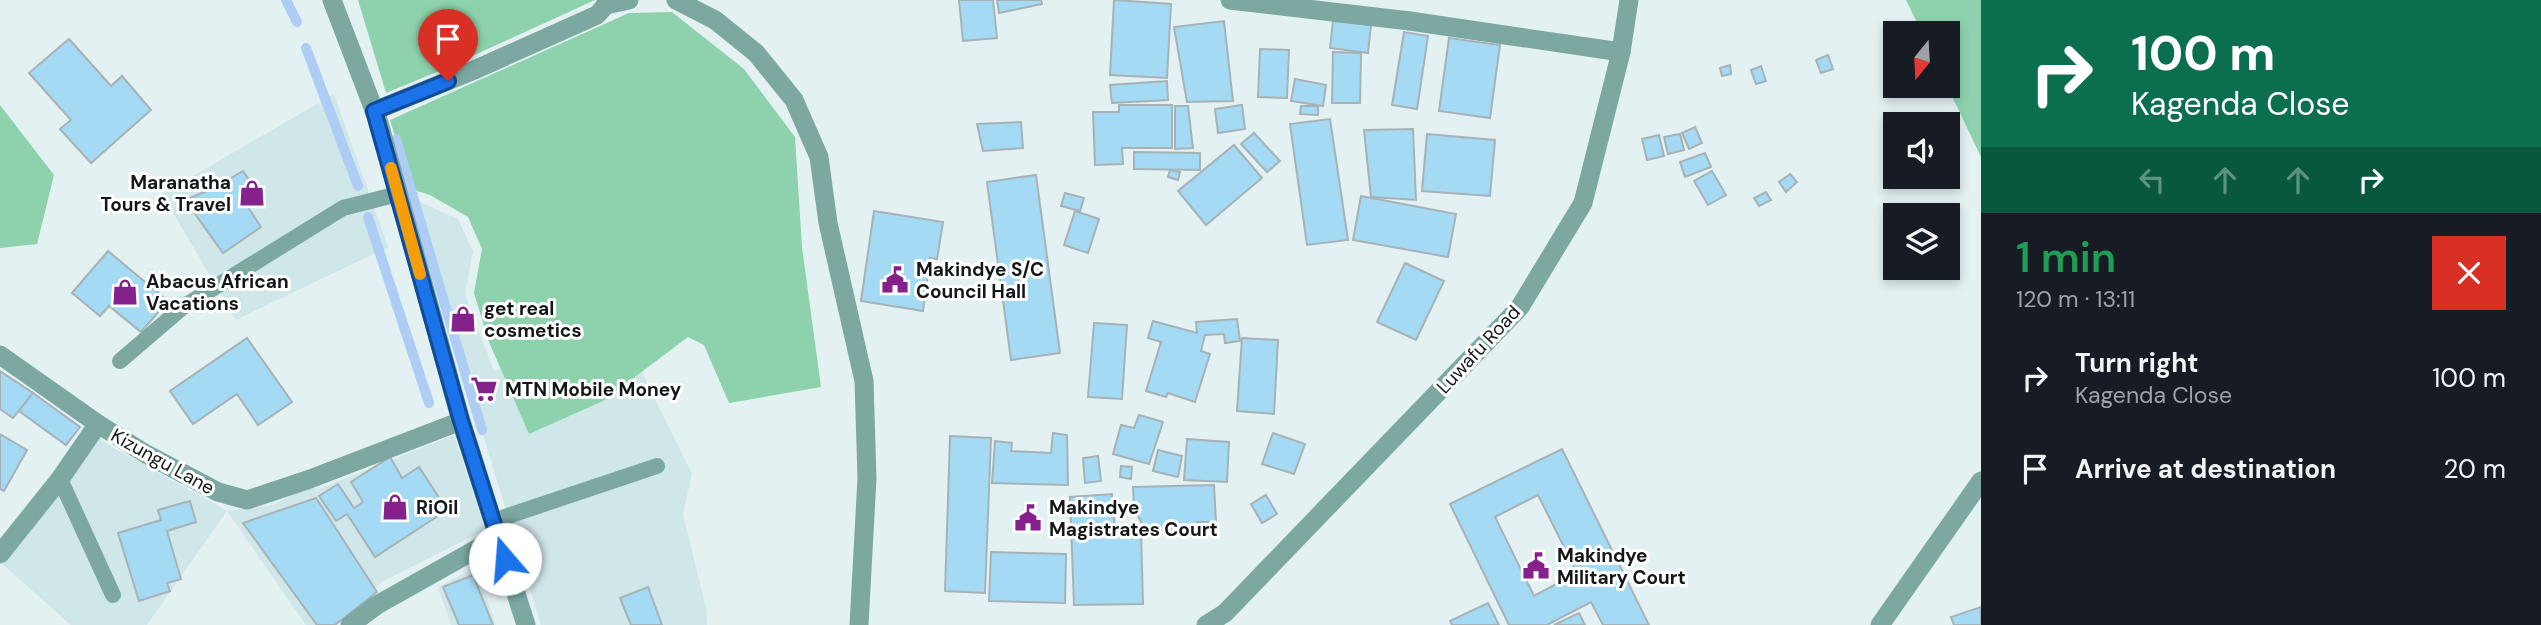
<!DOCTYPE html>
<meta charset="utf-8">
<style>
:root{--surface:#171b24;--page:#242831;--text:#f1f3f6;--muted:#9ea1a6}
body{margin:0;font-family:"DM Sans",sans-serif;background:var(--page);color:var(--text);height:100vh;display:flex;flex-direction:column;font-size:26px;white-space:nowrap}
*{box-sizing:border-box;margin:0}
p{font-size:23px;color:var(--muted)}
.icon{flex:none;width:38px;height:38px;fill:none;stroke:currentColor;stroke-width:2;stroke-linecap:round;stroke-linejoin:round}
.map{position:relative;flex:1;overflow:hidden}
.details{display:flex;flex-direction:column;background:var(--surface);width:560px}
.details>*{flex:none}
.guide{background:#0b6e4f;color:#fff;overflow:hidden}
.needle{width:46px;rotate:198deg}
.fabs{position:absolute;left:1883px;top:21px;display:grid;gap:14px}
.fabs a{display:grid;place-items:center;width:77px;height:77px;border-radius:0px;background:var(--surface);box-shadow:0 4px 10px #0003;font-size:35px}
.pin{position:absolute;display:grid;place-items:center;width:60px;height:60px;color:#fff;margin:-72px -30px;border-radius:50% 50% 50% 0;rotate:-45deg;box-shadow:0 0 7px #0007}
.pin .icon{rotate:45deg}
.me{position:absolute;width:77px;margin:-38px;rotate:342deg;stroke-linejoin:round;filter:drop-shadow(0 0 5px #0008)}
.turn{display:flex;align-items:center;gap:24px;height:147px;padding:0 35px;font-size:32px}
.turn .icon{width:91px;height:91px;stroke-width:2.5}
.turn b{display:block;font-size:49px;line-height:60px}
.lanes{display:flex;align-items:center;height:66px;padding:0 35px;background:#0003;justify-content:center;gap:35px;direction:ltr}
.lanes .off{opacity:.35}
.round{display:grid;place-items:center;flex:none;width:74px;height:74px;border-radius:0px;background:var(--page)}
.headline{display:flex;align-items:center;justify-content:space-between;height:119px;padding:0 35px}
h1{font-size:42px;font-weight:600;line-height:52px;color:#1e9e55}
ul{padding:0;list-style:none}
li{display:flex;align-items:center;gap:21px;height:91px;padding:0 35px}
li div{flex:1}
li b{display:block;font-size:26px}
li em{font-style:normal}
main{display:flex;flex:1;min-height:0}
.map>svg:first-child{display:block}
.built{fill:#d0e7ea}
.green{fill:#8ed2ad}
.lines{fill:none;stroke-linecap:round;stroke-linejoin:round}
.stream{stroke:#aecdf5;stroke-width:10}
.building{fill:#a5daf4;stroke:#a7b2b7;stroke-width:2;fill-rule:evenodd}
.service{stroke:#7ca8a1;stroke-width:16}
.minor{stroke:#7ca8a1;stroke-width:19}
.tertiary{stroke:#7ca8a1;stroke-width:19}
.route-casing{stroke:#114b97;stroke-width:18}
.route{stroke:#1a73e8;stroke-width:12}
.slow{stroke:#f59e0b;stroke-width:12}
.labels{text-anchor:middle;stroke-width:6;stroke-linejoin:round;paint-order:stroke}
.poi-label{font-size:19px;font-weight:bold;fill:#131718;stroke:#fff;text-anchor:start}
.street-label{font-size:19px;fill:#131718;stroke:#fff}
</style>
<main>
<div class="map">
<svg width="1981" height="625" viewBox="0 0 1981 625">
<rect width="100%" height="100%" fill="#e3f1f2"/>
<g class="built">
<polygon points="334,94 388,247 236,320 162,194"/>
<polygon points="411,198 458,219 473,251 465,294 494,371 575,336 603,400 642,372 692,474 683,514 706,608 707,625 541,625"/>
<polygon points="88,430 107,444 227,511 273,505 311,484 316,490 454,435 485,530 383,581 335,625 306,625 227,511 147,625 71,625 0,562"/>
<polygon points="476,567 496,625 451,625 438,587"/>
</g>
<g class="green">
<polygon points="358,0 595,0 444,69 386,93"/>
<polygon points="1906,0 1981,0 1981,157 1947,86 1948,33 1922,33"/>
<polygon points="672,12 744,69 795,137 802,247 821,387 729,403 704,345 688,337 603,401 529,434 489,342 474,293 482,249 468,217 430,195 411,189 390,120 629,13"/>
<polygon points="0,105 54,175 37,244 0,248"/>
</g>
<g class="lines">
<g class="stream">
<polyline points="286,0 297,22"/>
<polyline points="306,48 358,186"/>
<polyline points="396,139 482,430"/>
<polyline points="368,217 429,403"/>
</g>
</g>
<g class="building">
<polygon points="959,0 993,0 997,38 963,41"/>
<polygon points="997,0 1041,0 1042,4 999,13"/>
<polygon points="1114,0 1171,4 1167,78 1110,75"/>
<polygon points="1224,21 1233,101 1187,102 1174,27"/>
<polygon points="1333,21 1371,25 1368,53 1330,48"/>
<polygon points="1404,32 1428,36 1417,109 1392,105"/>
<polygon points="1449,38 1500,45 1490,118 1439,111"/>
<polygon points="69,39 111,86 122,76 151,110 91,163 60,129 71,120 29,73"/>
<polygon points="1260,49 1289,50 1287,98 1258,97"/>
<polygon points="1333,52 1361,53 1360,103 1332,103"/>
<polygon points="1828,55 1833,69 1821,73 1816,60"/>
<polygon points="1730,65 1731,74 1722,76 1720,68"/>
<polygon points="1761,66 1766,81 1756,84 1751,70"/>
<polygon points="1295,79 1326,85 1323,106 1291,101"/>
<polygon points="1167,81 1168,100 1112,103 1110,85"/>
<polygon points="1119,105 1172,105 1172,148 1122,148 1123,164 1095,165 1093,112 1119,112"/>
<polygon points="1242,105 1245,129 1218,133 1215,109"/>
<polygon points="1175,106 1188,106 1193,148 1175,149"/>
<polygon points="1301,106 1318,106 1318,115 1300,114"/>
<polygon points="1330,119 1348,240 1307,245 1290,124"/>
<polygon points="1021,122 1023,148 983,151 977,124"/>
<polygon points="1695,127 1702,143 1689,149 1682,133"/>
<polygon points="1413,129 1416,200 1371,197 1364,130"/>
<polygon points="1254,133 1280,161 1267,172 1241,144"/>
<polygon points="1427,134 1495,140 1490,196 1422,191"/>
<polygon points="1680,134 1684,150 1668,154 1664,137"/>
<polygon points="1659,135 1664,156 1647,160 1642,139"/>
<polygon points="1234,145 1262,178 1206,225 1178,191"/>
<polygon points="1134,152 1200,153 1200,170 1134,169"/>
<polygon points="1705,153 1711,167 1685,177 1680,162"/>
<polygon points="1170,170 1180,172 1178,180 1168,177"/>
<polygon points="243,171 260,195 246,204 261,227 223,253 185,200 214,188"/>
<polygon points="1712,171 1726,195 1708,205 1694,181"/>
<polygon points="1790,174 1797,182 1786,192 1779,182"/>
<polygon points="1036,175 1060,353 1011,360 987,182"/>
<polygon points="1766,192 1771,200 1759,206 1754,198"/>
<polygon points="1065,193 1084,198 1080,211 1061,206"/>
<polygon points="1361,196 1456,214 1448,257 1353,240"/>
<polygon points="874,211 943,222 937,259 930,258 923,311 861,301"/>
<polygon points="1075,211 1099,219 1088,253 1064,245"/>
<polygon points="108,251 168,301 141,332 109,306 100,316 72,293"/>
<polygon points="1405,263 1444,281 1416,340 1377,322"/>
<polygon points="1237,319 1240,341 1225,343 1224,334 1205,335 1201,351 1210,354 1195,402 1168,393 1166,397 1146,391 1161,342 1148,338 1153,321 1197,333 1196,322"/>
<polygon points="1094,323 1127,325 1122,399 1088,397"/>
<polygon points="247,338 292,402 258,425 237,394 193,424 170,391"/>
<polygon points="1242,338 1278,340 1274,414 1237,411"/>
<polygon points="0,371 33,393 13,418 0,409"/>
<polygon points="33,393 80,427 66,445 19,411"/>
<polygon points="1139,415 1163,422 1149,464 1113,454 1121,425 1134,428"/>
<polygon points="1053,433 1067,435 1068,485 992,483 995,441 1012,443 1011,451 1051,453"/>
<polygon points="1273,433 1305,444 1294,474 1262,464"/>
<polygon points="0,434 27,450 4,491 0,489"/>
<polygon points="950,436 991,438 985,593 945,591"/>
<polygon points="1187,439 1229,442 1227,482 1184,480"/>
<path d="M 1562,449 L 1649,625 L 1603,625 L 1591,602 L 1547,625 L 1509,625 L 1450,504 ZM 1538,495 L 1577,573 L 1534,596 L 1495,517 Z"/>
<polygon points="1158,450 1182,456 1178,477 1153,471"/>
<polygon points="1098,456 1101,481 1085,483 1083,458"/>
<polygon points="390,457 402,478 419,467 447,510 375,557 347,514 336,521 319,496 338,484 354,508 363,502 351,482"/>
<polygon points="1121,466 1132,467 1131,479 1120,477"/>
<polygon points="1214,485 1216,522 1197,522 1199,533 1144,528 1134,508 1133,487"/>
<polygon points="1112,494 1115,530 1141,530 1143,604 1074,605 1070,497"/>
<polygon points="1266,495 1277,514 1262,523 1251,504"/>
<polygon points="316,498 377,592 335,625 317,625 243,523"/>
<polygon points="190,501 196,522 167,531 181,579 167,583 170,591 139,601 118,533 161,520 158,510"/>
<polygon points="991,552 1066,554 1065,603 989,601"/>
<polygon points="473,575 493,625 459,625 443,587"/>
<polygon points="648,587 662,625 631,625 620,598"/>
<polygon points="1488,603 1499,625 1452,625 1450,621"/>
<polygon points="1981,607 1981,625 1954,625 1951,617"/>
<polygon points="1579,613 1585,625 1554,625"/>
</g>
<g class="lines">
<g class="service">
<polyline points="120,361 183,307 343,208 398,194"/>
<polyline points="60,479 113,595"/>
<polyline points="493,521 657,466"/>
</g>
<g class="minor">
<polyline points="332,0 379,123 461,421 526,625"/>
<polyline points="676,0 715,20 756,53 794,100 819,157 828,223 864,381 867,478 859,625"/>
<polyline points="1230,0 1410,21 1621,52"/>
<polyline points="606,5 629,0"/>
<polyline points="374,111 472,71 597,15 606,5 606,0"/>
<polyline points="0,355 98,424 146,454 218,492 247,500 310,479 461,421"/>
<polyline points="0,554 60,479 98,424"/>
<polyline points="350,625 377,605 498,537"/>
<polyline points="1880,625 1981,481"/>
</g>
<polyline class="tertiary" points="1206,625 1225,613 1520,307 1583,203 1621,52 1629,0"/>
</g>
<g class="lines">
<g class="route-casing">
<polyline id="route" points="448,81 374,111 461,421 505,559"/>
</g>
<use href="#route" class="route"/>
<polyline class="slow" points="391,168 420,274"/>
</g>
<defs>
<g id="shop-bare" transform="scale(2.1)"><path d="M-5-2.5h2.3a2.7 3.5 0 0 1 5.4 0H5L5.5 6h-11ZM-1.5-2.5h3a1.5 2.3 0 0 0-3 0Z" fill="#84218b" stroke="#fff" stroke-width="2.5" paint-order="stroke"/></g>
<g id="civic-bare" transform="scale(2.1)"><path d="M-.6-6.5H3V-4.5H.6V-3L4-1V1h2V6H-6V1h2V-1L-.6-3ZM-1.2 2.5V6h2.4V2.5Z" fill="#84218b" stroke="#fff" stroke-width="2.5" paint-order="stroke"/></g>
<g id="supermarket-bare" transform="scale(2.1)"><path d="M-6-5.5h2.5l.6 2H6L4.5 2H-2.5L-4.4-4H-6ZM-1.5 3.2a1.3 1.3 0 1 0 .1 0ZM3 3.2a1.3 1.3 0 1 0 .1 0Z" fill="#84218b" stroke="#fff" stroke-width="2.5" paint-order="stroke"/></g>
</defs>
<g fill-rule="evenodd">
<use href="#shop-bare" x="252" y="193"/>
<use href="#civic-bare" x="895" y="280"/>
<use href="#shop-bare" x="125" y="292"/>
<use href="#shop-bare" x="463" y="319"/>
<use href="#supermarket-bare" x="484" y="389"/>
<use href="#shop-bare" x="395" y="507"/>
<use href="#civic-bare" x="1028" y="518"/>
<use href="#civic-bare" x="1536" y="566"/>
</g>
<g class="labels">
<g class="poi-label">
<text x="231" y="189" text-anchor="end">Maranatha<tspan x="231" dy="22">Tours &amp; Travel</tspan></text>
<text x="916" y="276">Makindye S/C<tspan x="916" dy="22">Council Hall</tspan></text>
<text x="146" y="288">Abacus African<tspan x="146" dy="22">Vacations</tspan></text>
<text x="484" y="315">get real<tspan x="484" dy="22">cosmetics</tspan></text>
<text x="505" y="396">MTN Mobile Money</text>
<text x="416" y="514">RiOil</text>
<text x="1049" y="514">Makindye<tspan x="1049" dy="22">Magistrates Court</tspan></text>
<text x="1557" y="562">Makindye<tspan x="1557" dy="22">Military Court</tspan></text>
</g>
<g class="street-label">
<text transform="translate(1478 349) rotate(-47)" y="7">Luwafu Road</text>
<text transform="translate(163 461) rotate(29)" y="7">Kizungu Lane</text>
</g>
</g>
</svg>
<div class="fabs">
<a><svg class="needle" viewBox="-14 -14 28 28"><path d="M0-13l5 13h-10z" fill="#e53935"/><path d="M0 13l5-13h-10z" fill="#9ea1a6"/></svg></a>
<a><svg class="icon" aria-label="sound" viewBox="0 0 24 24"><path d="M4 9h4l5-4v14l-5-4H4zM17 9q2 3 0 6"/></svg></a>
<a><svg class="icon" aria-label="layers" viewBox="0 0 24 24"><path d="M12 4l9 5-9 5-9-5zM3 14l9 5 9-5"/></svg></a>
</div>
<div class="pin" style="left:448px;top:81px;background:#d93025"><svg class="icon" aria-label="arrive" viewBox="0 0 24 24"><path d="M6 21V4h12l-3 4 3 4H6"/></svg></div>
<svg class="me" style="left:505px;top:559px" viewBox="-20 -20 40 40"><circle r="19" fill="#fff"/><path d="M0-13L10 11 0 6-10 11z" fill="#1a73e8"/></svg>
</div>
<section class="details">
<div class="guide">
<div class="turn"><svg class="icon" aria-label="right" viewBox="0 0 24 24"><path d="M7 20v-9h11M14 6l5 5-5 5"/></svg><div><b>100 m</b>Kagenda Close</div></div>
<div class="lanes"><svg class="icon off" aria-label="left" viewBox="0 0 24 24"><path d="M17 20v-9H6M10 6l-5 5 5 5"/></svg><svg class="icon off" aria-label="ahead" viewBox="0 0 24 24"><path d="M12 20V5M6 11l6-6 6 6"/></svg><svg class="icon off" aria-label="ahead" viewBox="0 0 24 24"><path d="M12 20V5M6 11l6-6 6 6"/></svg><svg class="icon" aria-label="right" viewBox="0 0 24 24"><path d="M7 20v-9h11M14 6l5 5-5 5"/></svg></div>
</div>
<div class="headline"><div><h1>1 min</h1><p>120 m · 13:11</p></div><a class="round" style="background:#d93025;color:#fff"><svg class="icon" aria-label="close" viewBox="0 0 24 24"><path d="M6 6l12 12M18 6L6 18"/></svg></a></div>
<ul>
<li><svg class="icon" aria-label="right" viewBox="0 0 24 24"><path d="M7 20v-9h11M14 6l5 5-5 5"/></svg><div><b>Turn right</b><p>Kagenda Close</p></div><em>100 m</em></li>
<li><svg class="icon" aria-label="arrive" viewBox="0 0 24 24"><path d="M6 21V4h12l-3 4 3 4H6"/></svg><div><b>Arrive at destination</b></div><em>20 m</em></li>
</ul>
</section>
</main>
